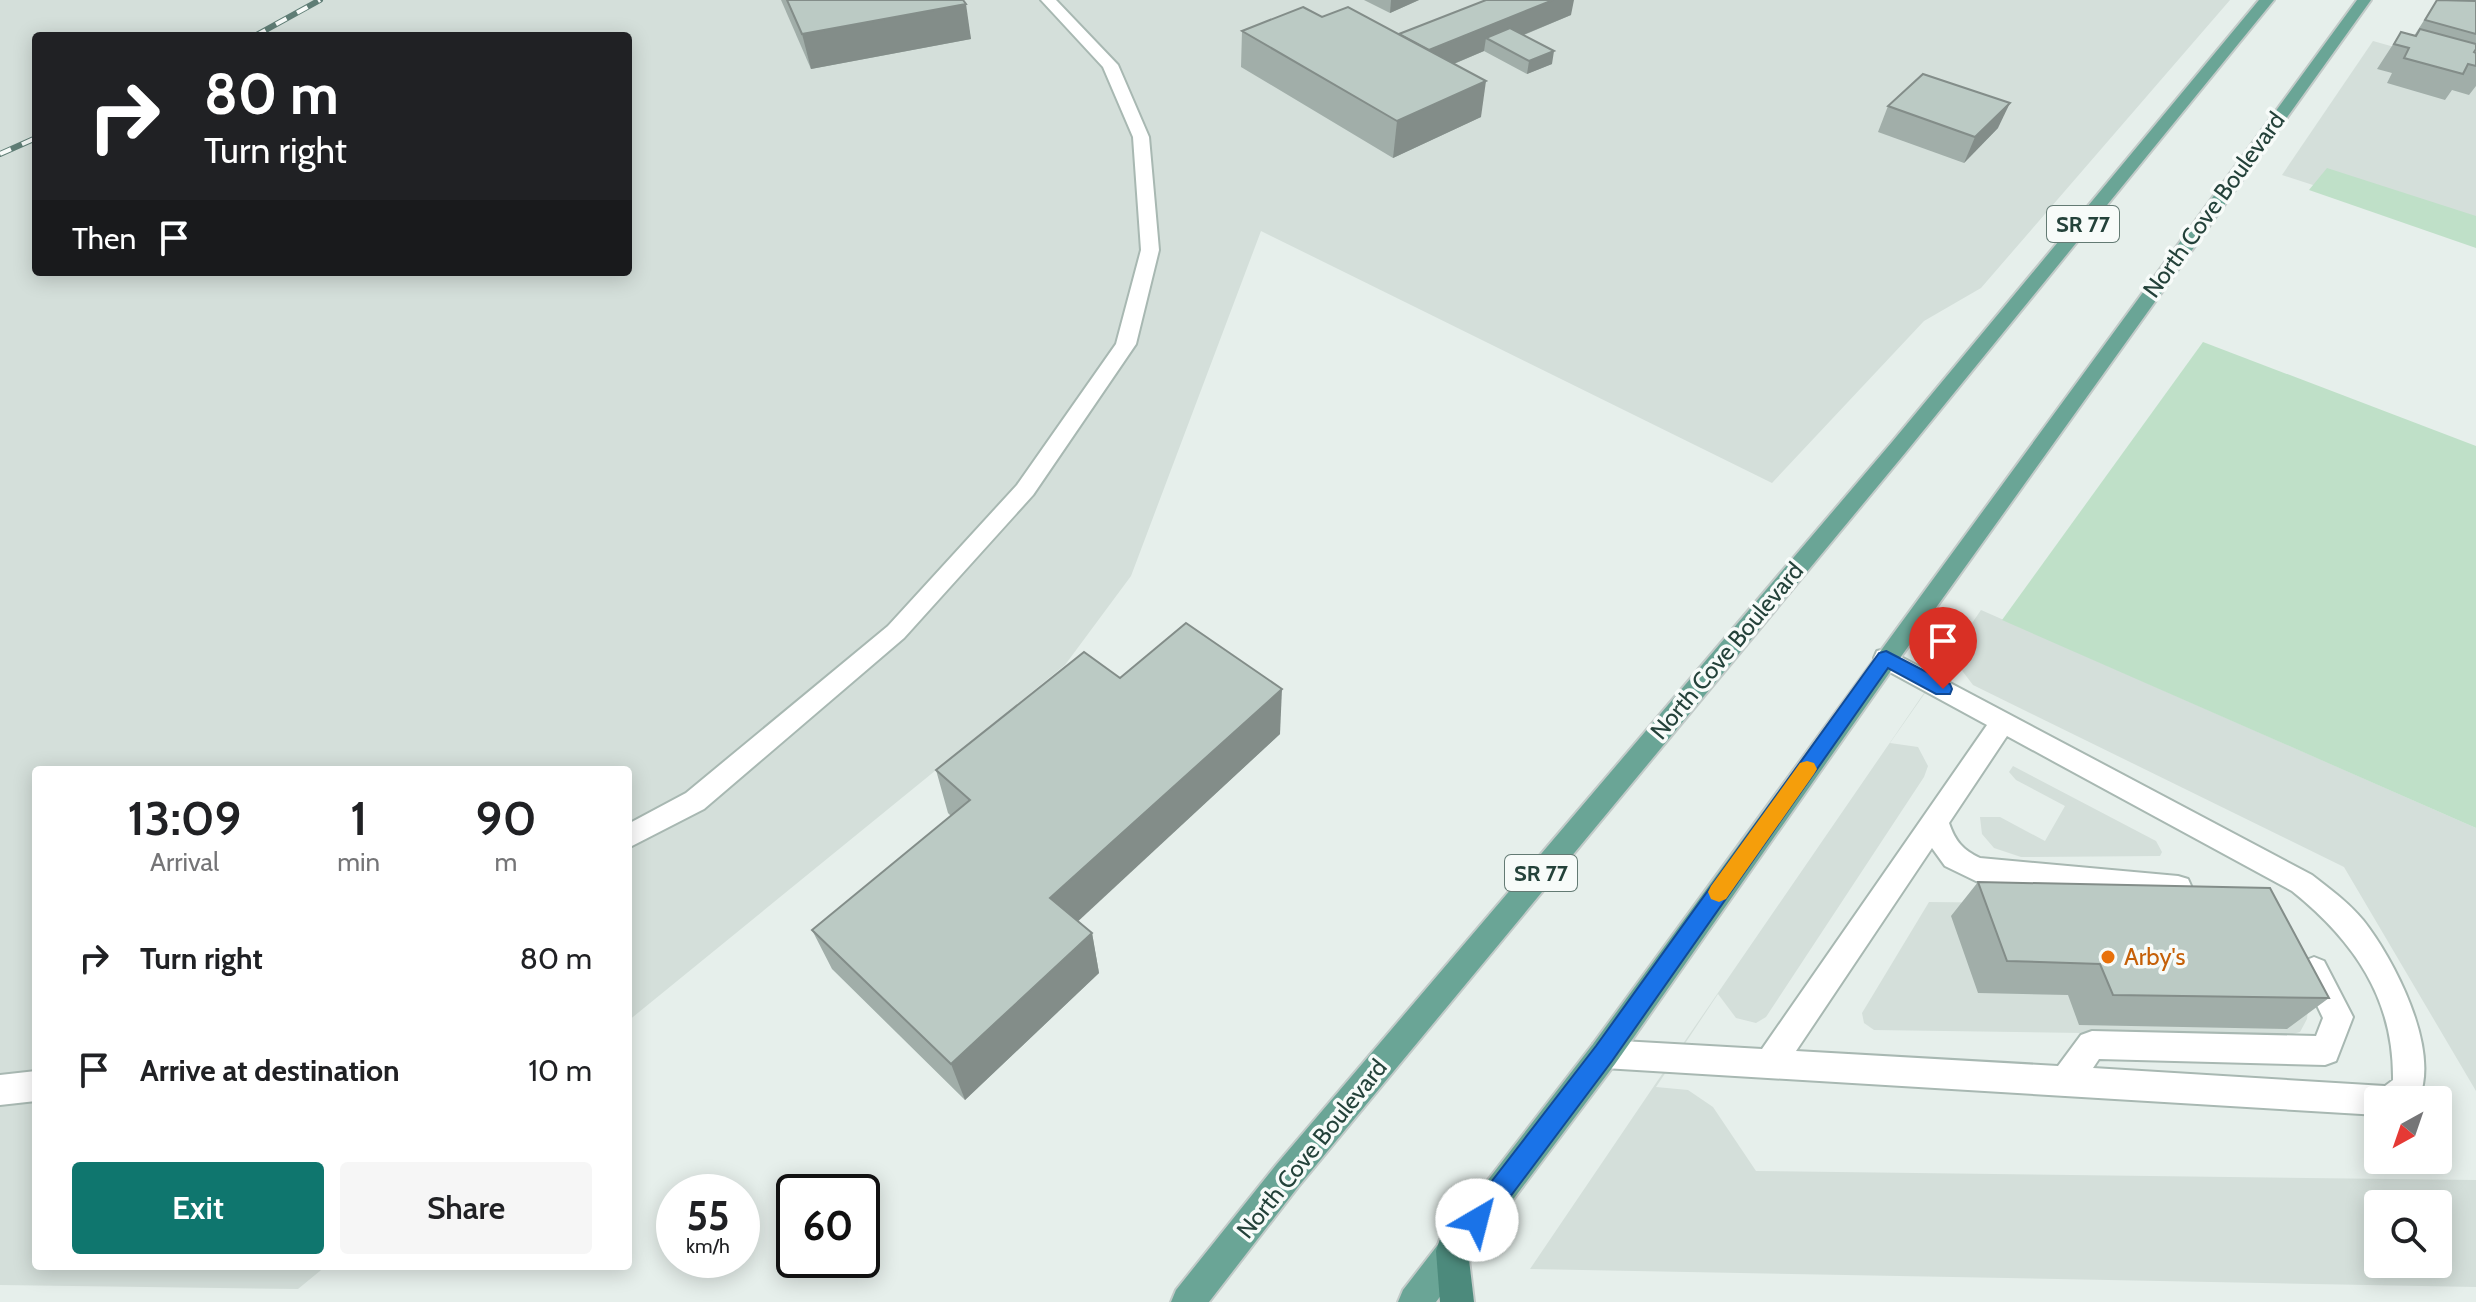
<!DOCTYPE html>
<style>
:root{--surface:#fff;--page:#f6f6f6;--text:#202124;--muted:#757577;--accent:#0f766e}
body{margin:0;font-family:Cabin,sans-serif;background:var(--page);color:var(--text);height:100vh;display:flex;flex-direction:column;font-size:30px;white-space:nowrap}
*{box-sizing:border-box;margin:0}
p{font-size:26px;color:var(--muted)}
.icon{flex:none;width:44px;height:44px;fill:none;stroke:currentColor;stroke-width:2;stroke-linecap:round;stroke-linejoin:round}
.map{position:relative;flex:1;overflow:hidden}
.side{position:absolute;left:32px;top:766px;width:600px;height:504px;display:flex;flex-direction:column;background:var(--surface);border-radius:8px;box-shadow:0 4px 20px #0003}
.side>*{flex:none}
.guide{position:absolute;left:32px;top:32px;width:600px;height:244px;border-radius:8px;box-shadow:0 4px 20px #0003;background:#202124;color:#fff;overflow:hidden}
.needle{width:52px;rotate:220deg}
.tools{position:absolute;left:2364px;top:1086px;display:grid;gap:16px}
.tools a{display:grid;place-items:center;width:88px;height:88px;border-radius:8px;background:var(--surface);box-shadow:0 4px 20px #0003;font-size:40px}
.speed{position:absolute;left:656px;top:1174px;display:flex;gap:16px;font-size:40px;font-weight:700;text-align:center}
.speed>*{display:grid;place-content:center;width:104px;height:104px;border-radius:50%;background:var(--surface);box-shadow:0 4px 20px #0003;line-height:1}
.speed small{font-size:20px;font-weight:400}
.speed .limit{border:4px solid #111;border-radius:12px;background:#fff;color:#111}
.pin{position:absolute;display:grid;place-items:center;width:68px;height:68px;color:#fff;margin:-82px -34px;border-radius:50% 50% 50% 0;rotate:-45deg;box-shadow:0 0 8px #0007}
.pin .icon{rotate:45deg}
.me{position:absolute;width:88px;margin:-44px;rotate:37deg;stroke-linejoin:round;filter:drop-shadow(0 0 6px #0008)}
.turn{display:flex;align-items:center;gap:28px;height:168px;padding:0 40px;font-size:36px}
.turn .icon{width:104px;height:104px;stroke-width:2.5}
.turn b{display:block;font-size:56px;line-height:68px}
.then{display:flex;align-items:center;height:76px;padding:0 40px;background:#0003;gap:16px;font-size:30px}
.eta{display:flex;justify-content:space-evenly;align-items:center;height:136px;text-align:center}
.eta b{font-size:48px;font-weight:600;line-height:56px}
.primary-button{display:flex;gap:16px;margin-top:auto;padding:16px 40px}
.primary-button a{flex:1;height:92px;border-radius:8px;background:var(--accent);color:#fff;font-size:32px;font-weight:600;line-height:92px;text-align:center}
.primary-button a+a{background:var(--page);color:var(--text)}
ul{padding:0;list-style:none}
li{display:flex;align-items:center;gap:24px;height:112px;padding:0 40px}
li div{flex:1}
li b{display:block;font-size:30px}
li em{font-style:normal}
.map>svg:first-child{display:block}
.built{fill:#d4dfda;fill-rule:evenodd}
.green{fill:#bfe0c8}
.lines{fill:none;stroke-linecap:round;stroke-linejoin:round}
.service-casing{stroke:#a8b8b2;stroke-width:4}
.primary-casing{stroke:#c2cac8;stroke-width:4}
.trunk-casing{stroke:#c2cac8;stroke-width:4}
.service{fill:#fff;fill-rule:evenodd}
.primary{fill:#6aa596;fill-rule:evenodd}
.trunk{fill:#4c8a7c;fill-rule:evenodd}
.rail-casing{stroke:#5f7d75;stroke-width:6}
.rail{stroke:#f7fbf9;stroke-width:4;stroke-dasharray:12;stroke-linecap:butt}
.wall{fill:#a1aea9}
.shaded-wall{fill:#838d89}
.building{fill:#bbcac4;stroke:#838d89;stroke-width:2}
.route{fill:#1a73e8;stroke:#114b97;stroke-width:2}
.slow{fill:#f59e0b}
.food-dot{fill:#e8710a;stroke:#f7fbf9;stroke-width:3}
.labels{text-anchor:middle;stroke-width:7;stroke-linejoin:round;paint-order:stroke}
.shield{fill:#f7fbf9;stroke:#637a73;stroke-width:2}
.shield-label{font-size:22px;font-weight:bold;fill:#24423a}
.street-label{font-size:24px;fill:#24423a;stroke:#f7fbf9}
.food-label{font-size:24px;fill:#c56008;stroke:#f7fbf9;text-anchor:start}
</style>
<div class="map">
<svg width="2476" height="1302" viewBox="0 0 2476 1302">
<rect width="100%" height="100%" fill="#e6efeb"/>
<g class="built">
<path d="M 0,0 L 2230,0 L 1981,288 L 1924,321 L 1772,483 L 1261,231 L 1131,576 L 1065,665 L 628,1021 L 628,770 L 36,770 L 36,1266 L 326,1266 L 298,1289 L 0,1285 ZM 36,36 L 628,36 L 628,272 L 36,272 Z"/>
<polygon points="2373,41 2476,70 2476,238 2282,175"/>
<path d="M 1981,610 L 2476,828 L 2476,1091 L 2344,867 L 1973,685 L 1951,656 L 1890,743 L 1918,747 L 1928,766 L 1924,777 L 1766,1017 L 1756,1023 L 1736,1018 L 1718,994 L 1656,1087 L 1688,1090 L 1713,1107 L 1756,1171 L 2476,1180 L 2476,1287 L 1530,1269 L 1654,1086 ZM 2378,1204 L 2438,1204 L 2438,1264 L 2378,1264 Z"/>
<polygon points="2013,766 2156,841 2162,852 2160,856 2021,857 1994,848 1982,834 1980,817 2000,817 2045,841 2065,806 2016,780 2009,772"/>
<polygon points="1929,902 2028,903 2308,1008 2307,1019 2300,1032 2285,1036 1874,1030 1864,1023 1862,1013"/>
</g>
<g class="green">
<polygon points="2327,168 2476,216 2476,248 2309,190"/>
<polygon points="2203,342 2476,446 2476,828 2002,620"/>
</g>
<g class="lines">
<g class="service-casing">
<g id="service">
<polygon points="1041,0 1056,0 1118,65 1149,137 1159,250 1136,344 1033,495 904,638 704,809 628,848 628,824 686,793 888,626 1017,485 1116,344 1141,250 1133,137 1103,67"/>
<path d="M 1886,649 L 2312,875 C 2330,889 2348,902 2363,920 C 2394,959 2440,1048 2419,1098 L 2378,1100 L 2378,1115 L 1604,1068 L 1593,1064 L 1589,1054 L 1593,1044 L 1604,1040 L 1762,1049 L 1987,725 L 1877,665 L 1874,658 L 1877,651 ZM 2007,736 L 2292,891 C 2354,941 2394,998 2393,1080 L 2385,1086 L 2093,1068 L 2099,1059 L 2325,1065 L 2336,1061 L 2353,1017 L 2324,961 L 2314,957 L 2304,961 L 2300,970 L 2323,1018 L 2316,1036 L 2092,1031 L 2081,1035 L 2058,1066 L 1796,1051 L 1932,848 L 1945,866 L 1978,882 L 2178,900 L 2188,897 L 2192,888 L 2188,879 L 2178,876 L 1980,858 C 1963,850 1955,841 1949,823 Z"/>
<polygon points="36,1071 36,1101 0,1105 0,1075"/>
</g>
</g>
<g class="primary-casing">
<g id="primary">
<polygon points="2259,0 2274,0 1906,452 1298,1187 1209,1302 1171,1302 1176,1290 1276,1165 1892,442"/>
<polygon points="2357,0 2371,0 1895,665 1615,1064 1436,1302 1398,1302 1403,1290 1593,1044"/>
</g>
</g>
<g class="trunk-casing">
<polygon id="trunk" points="1452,1235 1464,1239 1468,1251 1474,1302 1440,1302 1436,1251 1440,1239"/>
</g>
<use href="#service" class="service"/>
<use href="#primary" class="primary"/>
<use href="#trunk" class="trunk"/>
<g class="rail-casing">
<g id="rail">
<polyline points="255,36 320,0"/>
<polyline points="0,154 36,138"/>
</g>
</g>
<use href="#rail" class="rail"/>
</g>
<g class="wall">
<polygon points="781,0 963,0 971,39 811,69"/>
<polygon points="1364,0 1419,0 1390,13"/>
<polygon points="2437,0 2476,1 2476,86 2469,95 2452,90 2445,100 2387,83 2392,73 2377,69 2401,32 2414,36"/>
<polygon points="1571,15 1524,35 1552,64 1527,74 1484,51 1454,64 1481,117 1393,158 1241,67 1242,31 1322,17 1399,34"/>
<polygon points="1888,106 1998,128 1964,163 1878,132"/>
<polygon points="1120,678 1280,734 1077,921 1092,933 1099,973 965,1100 832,969 812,930 951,816 948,813 936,770"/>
<polygon points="1978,882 2329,998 2287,1029 2079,1025 2068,995 1978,993 1951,916"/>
</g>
<g class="shaded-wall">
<polygon points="1391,0 1419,0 1390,13"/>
<polygon points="1553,0 1574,0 1571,15 1499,45 1486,38 1484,51 1420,78 1423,53"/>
<polygon points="966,4 971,39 811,69 802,34"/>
<polygon points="1554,51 1552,64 1527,74 1529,61"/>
<polygon points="1486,81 1481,117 1393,158 1397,121"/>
<polygon points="2010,103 1998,128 1964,163 1975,137"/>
<polygon points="1282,689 1280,734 1059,939 1050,898"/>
<polygon points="1092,933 1099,973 965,1100 951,1064"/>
</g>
<g class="building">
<polygon points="787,0 963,0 966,4 802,34"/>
<polygon points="1486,0 1553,0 1429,50 1399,34"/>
<polygon points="2437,0 2476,1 2476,34 2425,20"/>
<polygon points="1303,7 1322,17 1348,7 1486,81 1397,121 1242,31"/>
<polygon points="1510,28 1554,51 1529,61 1486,38"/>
<polygon points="2420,29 2476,44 2476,49 2474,52 2476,53 2476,66 2468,64 2463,74 2404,58 2409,48 2394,44 2401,32 2416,36"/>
<polygon points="1923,74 2010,103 1975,137 1888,106"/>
<polygon points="1186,623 1282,689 1050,898 1092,933 951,1064 812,930 970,800 936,770 1084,652 1120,678"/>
<polygon points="1978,882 2270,888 2329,998 2113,995 2100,964 2007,961"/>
</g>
<polygon class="route" points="1886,651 1950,684 1952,689 1950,694 1936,694 1888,668 1612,1061 1486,1229 1477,1232 1468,1229 1465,1220 1468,1212 1596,1046 1879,653"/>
<polygon class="slow" points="1807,761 1814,763 1817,769 1814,774 1726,899 1719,902 1711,899 1708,892 1711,886 1800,763"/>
<circle class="food-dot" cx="2108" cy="957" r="8"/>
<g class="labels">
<g class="shield">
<rect x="2047" y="206" width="72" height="36" rx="6"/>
<rect x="1505" y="855" width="72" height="36" rx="6"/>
</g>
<g class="shield-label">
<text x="2083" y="232">SR 77</text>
<text x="1541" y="881">SR 77</text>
</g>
<g class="street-label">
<text transform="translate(2214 205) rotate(-54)" y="8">North Cove Boulevard</text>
<text transform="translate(1727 651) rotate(-50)" y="8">North Cove Boulevard</text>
<text transform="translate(1312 1149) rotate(-51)" y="8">North Cove Boulevard</text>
</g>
<g class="food-label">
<text x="2124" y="965">Arby's</text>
</g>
</g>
</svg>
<div class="tools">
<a><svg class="needle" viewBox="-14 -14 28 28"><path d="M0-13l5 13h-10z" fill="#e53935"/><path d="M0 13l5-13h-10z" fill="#757577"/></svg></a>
<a><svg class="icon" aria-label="search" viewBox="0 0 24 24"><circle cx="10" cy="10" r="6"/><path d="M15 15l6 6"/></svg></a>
</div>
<div class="speed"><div>55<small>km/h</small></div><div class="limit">60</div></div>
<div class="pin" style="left:1943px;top:689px;background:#d93025"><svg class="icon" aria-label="arrive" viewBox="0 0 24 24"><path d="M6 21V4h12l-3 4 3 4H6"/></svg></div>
<svg class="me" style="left:1477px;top:1220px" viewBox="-20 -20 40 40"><circle r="19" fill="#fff"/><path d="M0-13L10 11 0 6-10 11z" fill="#1a73e8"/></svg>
<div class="guide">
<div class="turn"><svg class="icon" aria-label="right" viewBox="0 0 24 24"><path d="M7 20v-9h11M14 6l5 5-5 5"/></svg><div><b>80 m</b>Turn right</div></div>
<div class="then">Then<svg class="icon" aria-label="arrive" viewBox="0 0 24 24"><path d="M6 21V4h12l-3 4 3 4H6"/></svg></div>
</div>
<section class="side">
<div class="eta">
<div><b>13:09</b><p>Arrival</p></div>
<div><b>1</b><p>min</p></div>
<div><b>90</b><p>m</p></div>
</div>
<ul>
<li><svg class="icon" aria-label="right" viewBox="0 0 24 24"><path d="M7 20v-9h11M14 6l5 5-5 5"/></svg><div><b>Turn right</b></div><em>80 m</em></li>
<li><svg class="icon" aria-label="arrive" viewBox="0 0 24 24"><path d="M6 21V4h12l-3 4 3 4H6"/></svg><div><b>Arrive at destination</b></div><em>10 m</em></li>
</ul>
<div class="primary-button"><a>Exit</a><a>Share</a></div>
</section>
</div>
